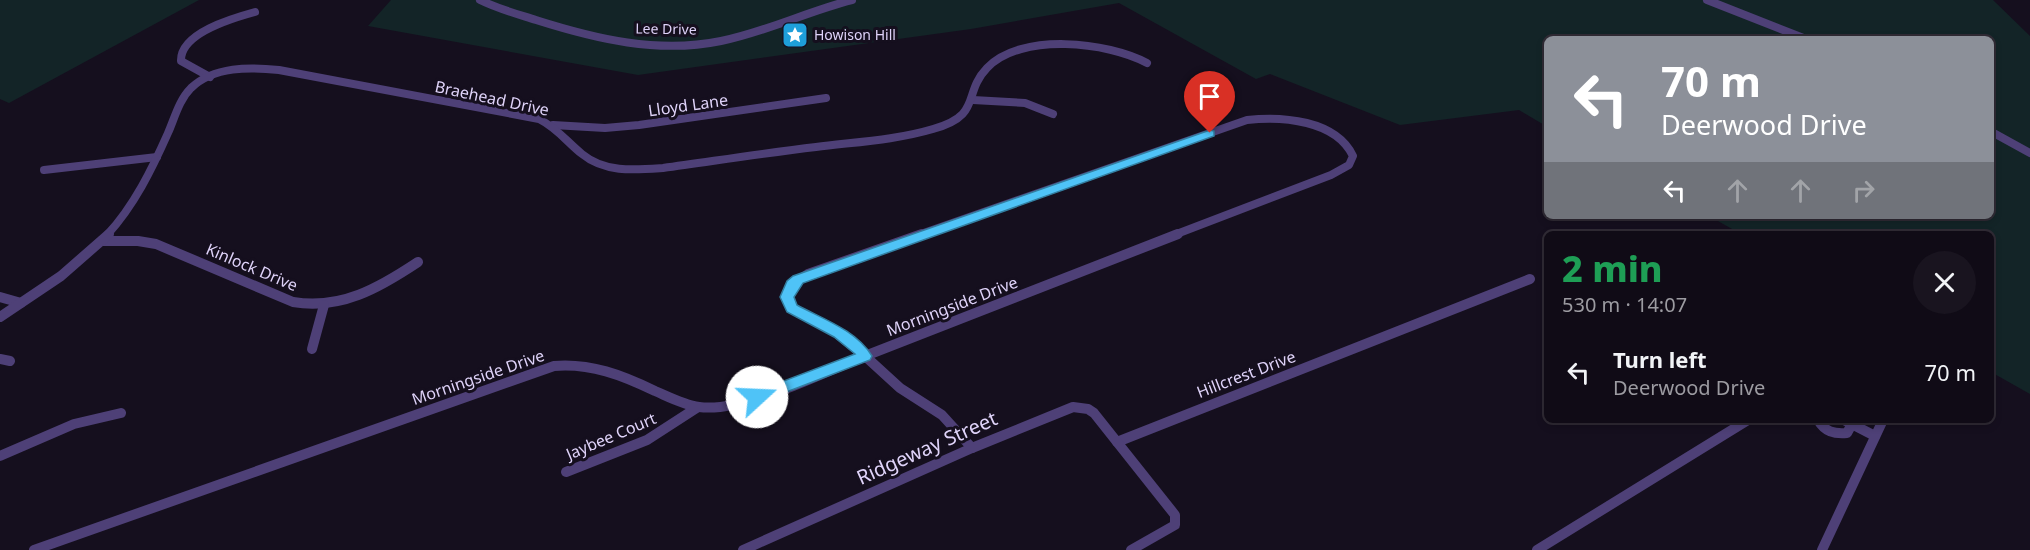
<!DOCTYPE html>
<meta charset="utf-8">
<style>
:root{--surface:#100b16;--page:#19141f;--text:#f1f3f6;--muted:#9c9ba1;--line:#302b35}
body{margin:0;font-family:"Noto Sans",sans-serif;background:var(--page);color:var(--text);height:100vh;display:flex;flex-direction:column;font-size:22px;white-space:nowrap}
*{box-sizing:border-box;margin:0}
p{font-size:20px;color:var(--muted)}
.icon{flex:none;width:33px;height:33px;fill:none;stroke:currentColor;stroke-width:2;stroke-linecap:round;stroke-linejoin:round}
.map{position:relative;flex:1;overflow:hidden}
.panel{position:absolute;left:1544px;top:231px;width:450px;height:192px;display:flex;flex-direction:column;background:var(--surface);border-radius:9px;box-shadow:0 3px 9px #0003,0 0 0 2px var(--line)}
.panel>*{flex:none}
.top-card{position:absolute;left:1544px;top:36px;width:450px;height:183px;border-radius:9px;box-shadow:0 3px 9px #0003,0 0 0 2px var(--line);background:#8c9099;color:#fff;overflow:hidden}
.pin{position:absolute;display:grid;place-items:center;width:51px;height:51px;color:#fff;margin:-62px -26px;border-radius:50% 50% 50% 0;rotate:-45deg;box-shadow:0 0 6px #0007}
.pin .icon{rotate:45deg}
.me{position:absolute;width:66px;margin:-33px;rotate:70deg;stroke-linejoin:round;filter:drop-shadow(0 0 4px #0008)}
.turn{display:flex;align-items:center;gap:21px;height:126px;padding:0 18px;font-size:27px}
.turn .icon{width:78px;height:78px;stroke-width:2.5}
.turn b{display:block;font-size:42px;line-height:51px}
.lanes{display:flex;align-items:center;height:57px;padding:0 18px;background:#0003;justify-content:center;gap:30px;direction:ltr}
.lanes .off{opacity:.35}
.round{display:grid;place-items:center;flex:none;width:63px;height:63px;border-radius:32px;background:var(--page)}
.headline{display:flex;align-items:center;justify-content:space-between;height:102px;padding:0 18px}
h1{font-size:36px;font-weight:800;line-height:45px;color:#1e9e55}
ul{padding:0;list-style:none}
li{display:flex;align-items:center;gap:18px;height:78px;padding:0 18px}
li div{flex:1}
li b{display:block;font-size:22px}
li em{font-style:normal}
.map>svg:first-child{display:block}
.green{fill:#132427}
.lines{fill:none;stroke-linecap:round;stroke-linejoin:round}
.street-far1{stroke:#4e4077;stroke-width:8}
.street{stroke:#4e4077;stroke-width:10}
.route{fill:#4fc3f7;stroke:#337fa1;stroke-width:1.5}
.labels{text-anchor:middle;stroke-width:6;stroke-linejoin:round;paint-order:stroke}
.far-street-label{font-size:14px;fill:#dfd3f9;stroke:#150f1e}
.far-poi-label{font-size:14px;fill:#dfd3f9;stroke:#150f1e;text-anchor:start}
.street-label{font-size:16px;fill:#dfd3f9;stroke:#150f1e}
.near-street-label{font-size:20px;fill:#dfd3f9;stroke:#150f1e}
</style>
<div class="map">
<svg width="2030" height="550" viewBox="0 0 2030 550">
<rect width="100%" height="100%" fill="#150f1e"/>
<g class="green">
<polygon points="0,0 199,0 9,103 0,99"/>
<polygon points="391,0 1993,0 2030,36 2030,394 1991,372 1990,234 1741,234 1709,216 1990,216 1990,39 1546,39 1546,126 1519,110 1400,125 1270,74 1256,79 1119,3 971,29 638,75 368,26"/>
</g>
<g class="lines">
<g class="street-far1">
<path d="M 480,0 C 498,9 517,14 536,20 C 596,39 658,54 721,41 C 766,32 808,11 852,0"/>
<polyline points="1707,0 1806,39"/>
<path d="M 210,77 L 181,61 C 180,33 233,18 255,12"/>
<polyline points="973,100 1025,103 1053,114"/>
<polyline points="553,125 605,128 639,125 826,98"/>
<polyline points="1990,131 2030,153"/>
<polyline points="44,170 157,157"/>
<path d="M 107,235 C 134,206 152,169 168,133 C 175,117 179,100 191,88 C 214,66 250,67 279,70 L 539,119 C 557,128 567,142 582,154 C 605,173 635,170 663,168 C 714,161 765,153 816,147 C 855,142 896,140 933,129 C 983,115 962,94 987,68 C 1021,32 1108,42 1147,63"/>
<path d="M 918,235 L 1247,120 C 1282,116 1336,120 1353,156 L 1349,165 L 1331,175 L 1174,235"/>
</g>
<g class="street">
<path d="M 102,241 L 138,241 L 156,244 L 293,302 C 341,310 379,288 418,262"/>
<polyline points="0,297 21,303"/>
<polyline points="0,317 61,276 109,234"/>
<polyline points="312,349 324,305"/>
<polyline points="865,356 900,388 942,415 972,448"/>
<polyline points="865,356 833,330 799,313 789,304 787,297 792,285 808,274 922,234"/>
<polyline points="865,356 1178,234"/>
<polyline points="0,359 10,361"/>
<path d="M 1818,420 C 1825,432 1834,434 1847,433 L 1852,424"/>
<polyline points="1844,420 1875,436"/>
<polyline points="1117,442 1530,279"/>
<polyline points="0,456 74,424 121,413"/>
<polyline points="566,472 647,440 698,407"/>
<path d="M 34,550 L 554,366 C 591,363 622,375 655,391 C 669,397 684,405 699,407 C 745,413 821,373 865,356"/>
<polyline points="743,550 972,448 1073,407 1088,409 1094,413 1175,515 1175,525 1131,550"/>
<polyline points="1537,550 1748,420"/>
<polyline points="1822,550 1883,420"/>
</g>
</g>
<path class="route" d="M 1210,130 L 1214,131 L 1214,136 L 803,283 L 794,297 L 797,305 C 823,319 856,330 872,356 L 870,360 L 763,401 L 752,401 L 750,397 L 752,393 L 855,354 L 834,337 L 787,312 L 780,297 L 787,281 L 793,276 Z"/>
<defs>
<g id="sight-square" transform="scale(1.35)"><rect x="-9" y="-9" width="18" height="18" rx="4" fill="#1e9fda" stroke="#150f1e"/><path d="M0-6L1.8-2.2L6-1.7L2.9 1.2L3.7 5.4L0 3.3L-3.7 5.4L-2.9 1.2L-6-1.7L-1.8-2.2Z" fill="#fff"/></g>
</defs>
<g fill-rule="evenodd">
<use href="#sight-square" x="795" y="35"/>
</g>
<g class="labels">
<g class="far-street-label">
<text transform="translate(666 29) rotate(1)" y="5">Lee Drive</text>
</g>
<g class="far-poi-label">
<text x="814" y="40">Howison Hill</text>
</g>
<g class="street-label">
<text transform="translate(492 98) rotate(12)" y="6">Braehead Drive</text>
<text transform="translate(688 105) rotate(-8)" y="6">Lloyd Lane</text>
<text transform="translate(252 267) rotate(23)" y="6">Kinlock Drive</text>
<text transform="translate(952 306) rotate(-21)" y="6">Morningside Drive</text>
<text transform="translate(1246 374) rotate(-21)" y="6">Hillcrest Drive</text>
<text transform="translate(478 377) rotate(-19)" y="6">Morningside Drive</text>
<text transform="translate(611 436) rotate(-23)" y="6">Jaybee Court</text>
</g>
<g class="near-street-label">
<text transform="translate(927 448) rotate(-24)" y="7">Ridgeway Street</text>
</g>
</g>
</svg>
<div class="pin" style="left:1210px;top:133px;background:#d93025"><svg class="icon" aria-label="arrive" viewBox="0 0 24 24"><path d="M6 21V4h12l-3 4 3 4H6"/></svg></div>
<svg class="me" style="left:757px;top:397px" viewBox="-20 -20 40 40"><circle r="19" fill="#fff"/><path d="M0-13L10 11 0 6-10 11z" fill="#4fc3f7"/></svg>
<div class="top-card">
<div class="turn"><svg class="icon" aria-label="left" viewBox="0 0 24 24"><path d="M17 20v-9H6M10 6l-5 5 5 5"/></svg><div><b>70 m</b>Deerwood Drive</div></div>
<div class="lanes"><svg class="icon" aria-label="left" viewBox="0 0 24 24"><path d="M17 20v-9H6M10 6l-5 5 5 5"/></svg><svg class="icon off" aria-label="ahead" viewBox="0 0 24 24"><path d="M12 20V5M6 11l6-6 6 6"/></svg><svg class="icon off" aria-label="ahead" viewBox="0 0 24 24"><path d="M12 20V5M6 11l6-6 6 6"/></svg><svg class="icon off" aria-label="right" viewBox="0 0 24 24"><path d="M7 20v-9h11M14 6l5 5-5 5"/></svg></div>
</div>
<section class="panel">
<div class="headline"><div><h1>2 min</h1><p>530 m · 14:07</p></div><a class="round"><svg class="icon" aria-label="close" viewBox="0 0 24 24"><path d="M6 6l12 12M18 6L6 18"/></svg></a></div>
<ul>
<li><svg class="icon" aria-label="left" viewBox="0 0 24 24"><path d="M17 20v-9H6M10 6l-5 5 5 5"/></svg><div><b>Turn left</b><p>Deerwood Drive</p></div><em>70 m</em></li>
</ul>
</section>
</div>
